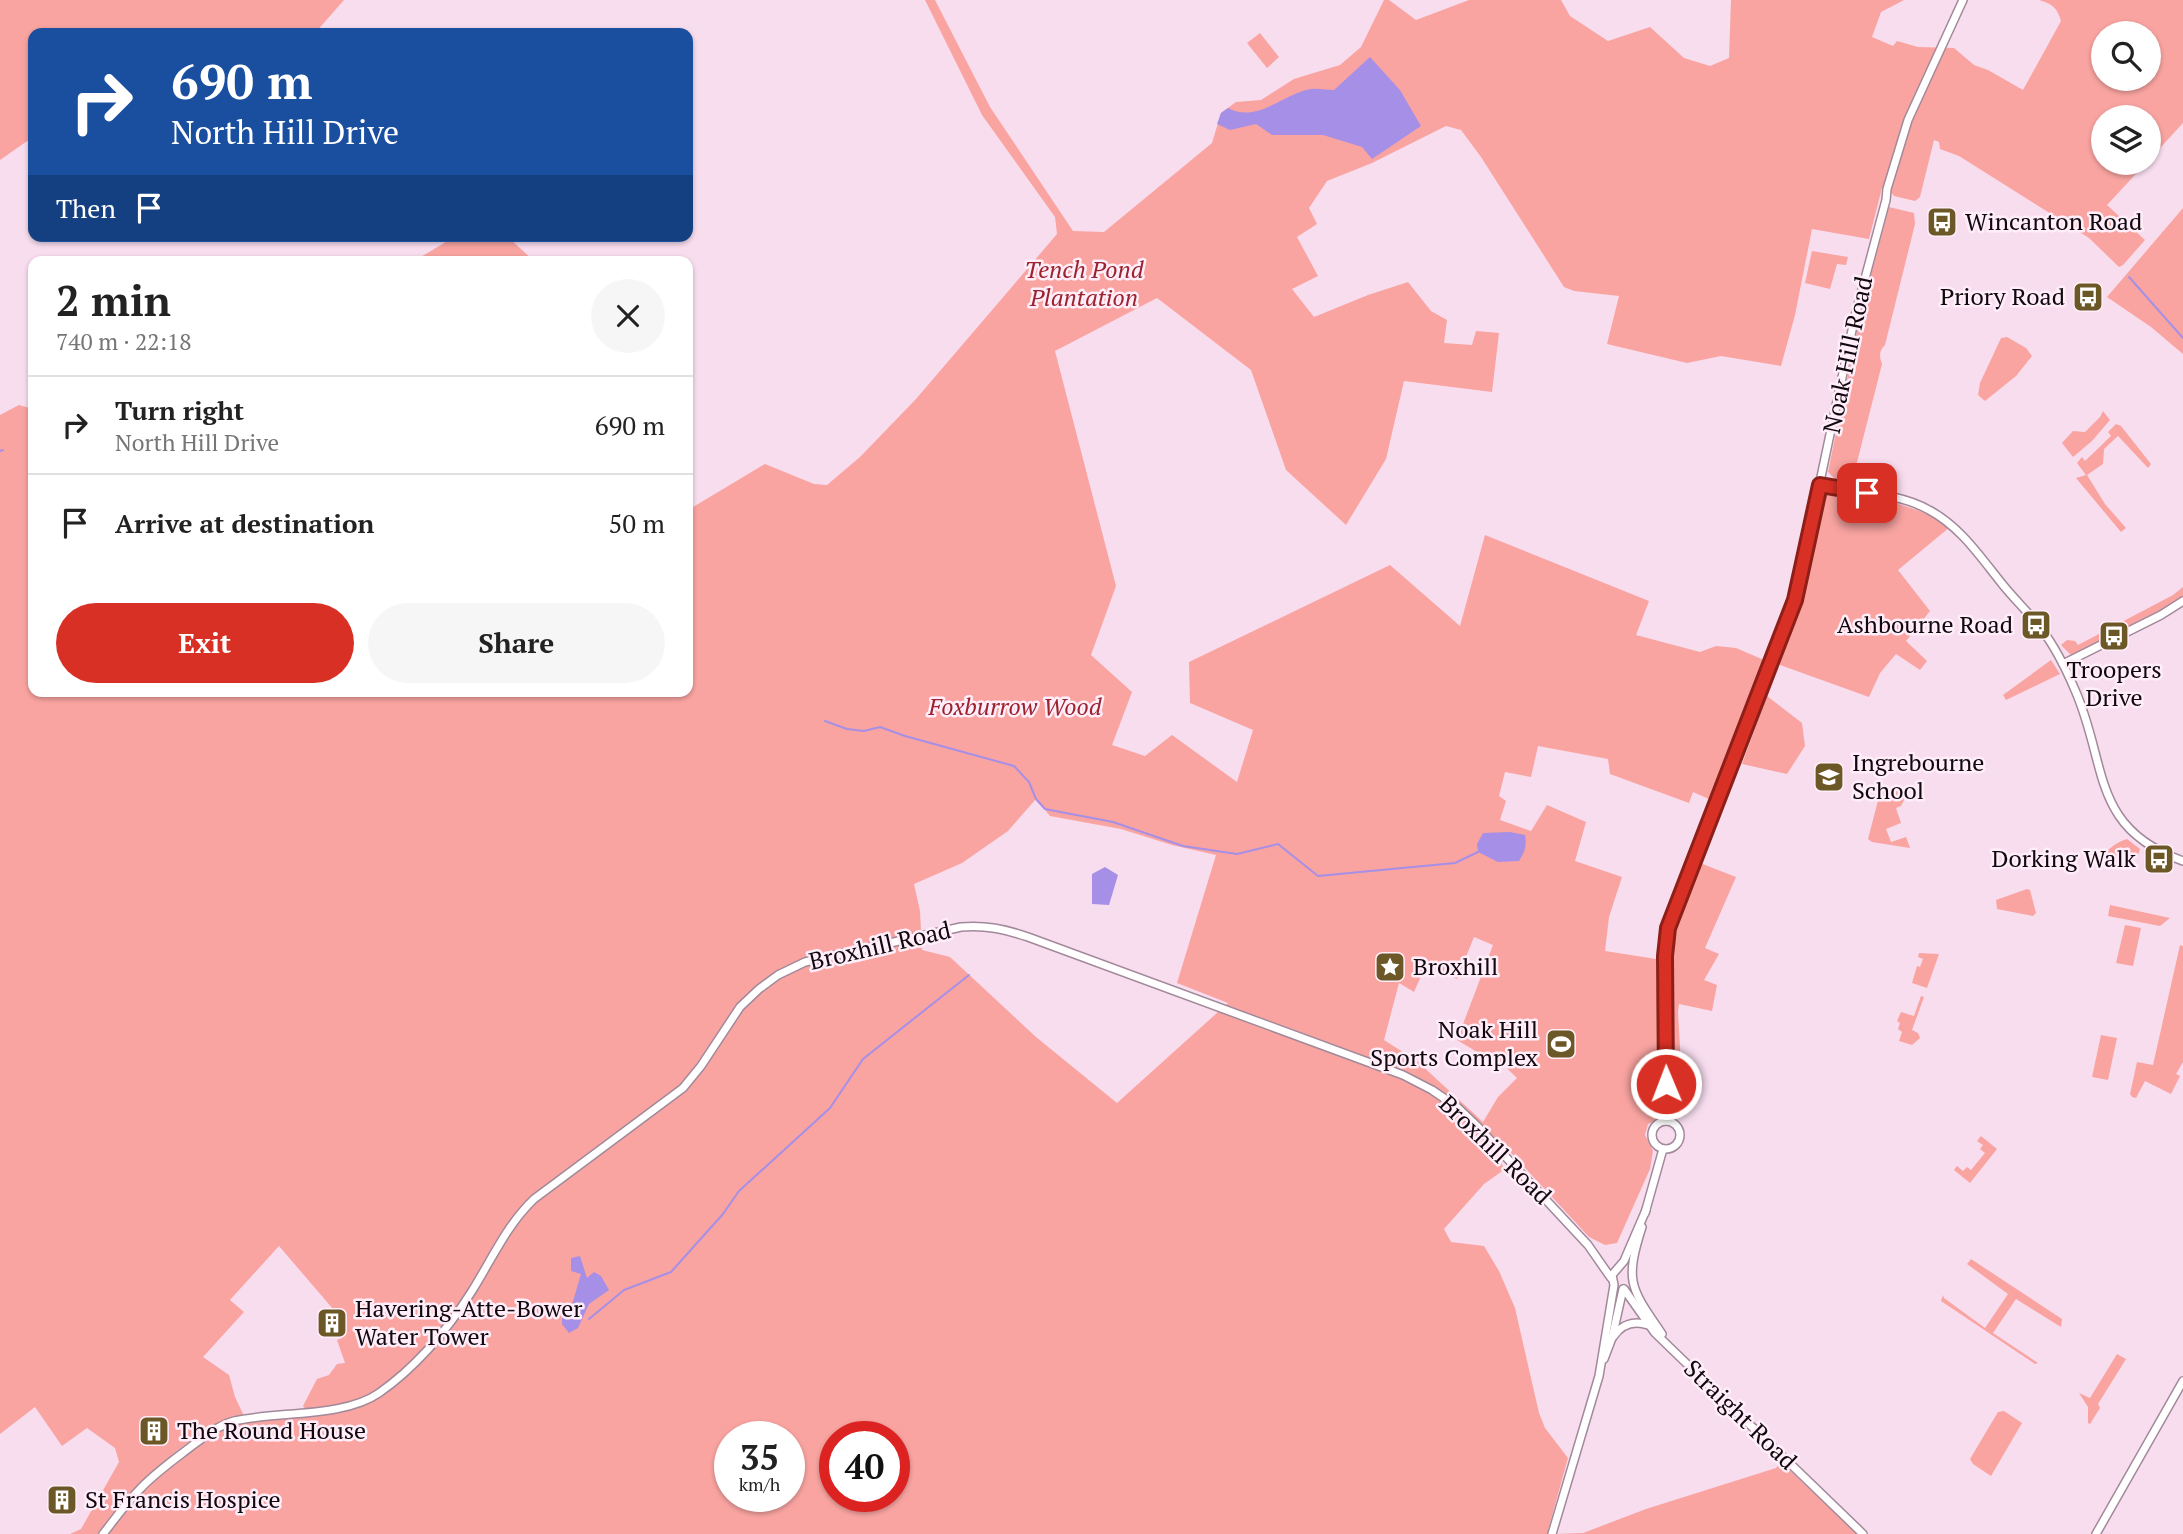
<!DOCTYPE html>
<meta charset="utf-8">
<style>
:root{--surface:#fff;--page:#f6f6f6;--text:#222;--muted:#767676;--line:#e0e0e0;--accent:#d93025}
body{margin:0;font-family:"PT Serif",serif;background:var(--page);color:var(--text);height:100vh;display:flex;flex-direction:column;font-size:26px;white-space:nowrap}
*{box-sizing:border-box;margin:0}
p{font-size:23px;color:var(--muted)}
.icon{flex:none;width:38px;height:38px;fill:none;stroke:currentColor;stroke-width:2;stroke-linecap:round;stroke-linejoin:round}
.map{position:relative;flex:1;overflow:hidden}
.side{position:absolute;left:28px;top:256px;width:665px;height:441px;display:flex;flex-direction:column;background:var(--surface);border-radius:14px;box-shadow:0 2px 5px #0004}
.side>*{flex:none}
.top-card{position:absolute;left:28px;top:28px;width:665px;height:214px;border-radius:14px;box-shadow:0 2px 5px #0004;background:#1a4fa0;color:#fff;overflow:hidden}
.controls{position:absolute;left:2091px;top:21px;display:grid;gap:14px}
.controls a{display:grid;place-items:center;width:70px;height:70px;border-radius:50%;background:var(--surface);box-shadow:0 2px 5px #0004;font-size:35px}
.speed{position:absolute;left:714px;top:1421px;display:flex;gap:14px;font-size:35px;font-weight:700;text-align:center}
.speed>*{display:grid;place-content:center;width:91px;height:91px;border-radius:50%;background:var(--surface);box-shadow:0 2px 5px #0004;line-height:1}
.speed small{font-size:18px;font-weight:400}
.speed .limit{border:10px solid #d22;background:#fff;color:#111}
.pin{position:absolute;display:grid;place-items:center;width:60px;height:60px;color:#fff;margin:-30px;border-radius:14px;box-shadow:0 4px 10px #0006}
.me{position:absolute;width:77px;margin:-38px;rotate:359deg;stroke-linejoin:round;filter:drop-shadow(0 0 5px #0008)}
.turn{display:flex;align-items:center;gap:24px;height:147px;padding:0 28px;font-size:32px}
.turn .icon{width:91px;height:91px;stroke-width:2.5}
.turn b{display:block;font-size:49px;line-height:60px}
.then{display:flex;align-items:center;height:66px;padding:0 28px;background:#0003;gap:14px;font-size:26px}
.round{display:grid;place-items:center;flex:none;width:74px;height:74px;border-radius:37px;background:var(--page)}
.summary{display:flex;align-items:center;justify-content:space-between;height:119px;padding:0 28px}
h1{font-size:42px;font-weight:800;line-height:52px}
.cta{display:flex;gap:14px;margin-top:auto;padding:14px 28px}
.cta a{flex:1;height:80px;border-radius:42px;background:var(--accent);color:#fff;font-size:28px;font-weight:800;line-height:80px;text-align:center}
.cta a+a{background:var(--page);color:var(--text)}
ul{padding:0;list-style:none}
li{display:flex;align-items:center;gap:21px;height:98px;padding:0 28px;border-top:2px solid var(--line)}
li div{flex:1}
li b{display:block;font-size:26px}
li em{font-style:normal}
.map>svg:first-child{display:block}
.green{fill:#f9a4a1;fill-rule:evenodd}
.water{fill:#a68fe6}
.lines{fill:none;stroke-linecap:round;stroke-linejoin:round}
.stream{stroke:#a68fe6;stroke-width:2}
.secondary-casing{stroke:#a2899a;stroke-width:10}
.secondary{stroke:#fff;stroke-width:7}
.route-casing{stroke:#8d1f18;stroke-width:18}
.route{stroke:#d93025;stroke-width:12}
.labels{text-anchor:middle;stroke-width:5;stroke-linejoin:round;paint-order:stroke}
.poi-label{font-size:24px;fill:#11080e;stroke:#ffeef9;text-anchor:start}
.park-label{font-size:24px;font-style:italic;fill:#9c222d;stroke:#ffeef9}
.street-label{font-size:24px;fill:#11080e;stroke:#ffeef9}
</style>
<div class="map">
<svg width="2183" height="1534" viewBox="0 0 2183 1534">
<rect width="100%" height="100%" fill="#f8ddef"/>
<g class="green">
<polygon points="0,0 344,0 315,33 33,33 33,137 0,160"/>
<path d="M 925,0 L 935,0 L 990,107 L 1073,231 L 1104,232 L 1212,143 L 1221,113 L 1236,102 L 1261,100 L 1294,79 L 1340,65 L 1361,47 L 1384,0 L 1389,0 L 1416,20 L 1469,0 L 1561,0 L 1570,16 L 1608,41 L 1650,27 L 1684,58 L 1710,66 L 1729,58 L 1731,0 L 1904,0 L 1881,12 L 1872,37 L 1893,46 L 1897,41 L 1918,47 L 1954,48 L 1974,65 L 1988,70 L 2023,90 L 2061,21 C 2057,7 2052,4 2039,0 L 2183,0 L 2183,123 L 2149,160 L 2149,117 L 2104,117 L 2104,163 L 2146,163 L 2107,205 L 2145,240 L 2123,265 L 2119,267 L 2089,238 L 1959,156 L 1940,149 L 1939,142 L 1934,140 L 1920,197 L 1915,201 L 1894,196 L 1889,190 L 1882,188 L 1869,239 L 1812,229 L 1795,315 L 1781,366 L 1721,356 L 1687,363 L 1607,344 L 1619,296 L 1574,291 L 1564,287 L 1481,157 L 1461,130 L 1446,126 L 1372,163 L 1327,181 L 1309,208 L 1317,224 L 1297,237 L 1318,276 L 1292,289 L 1314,317 L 1368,295 L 1408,282 L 1431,311 L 1447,320 L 1444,343 L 1472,345 L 1476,331 L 1499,333 L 1492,392 L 1404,381 L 1386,459 L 1346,525 L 1286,470 L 1251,370 L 1157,298 L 1055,351 L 1116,586 L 1091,655 L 1132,692 L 1112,745 L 1145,756 L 1172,735 L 1237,782 L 1253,730 L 1190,703 L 1189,662 L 1390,565 L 1460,626 L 1485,535 L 1649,601 L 1636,635 L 1700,652 L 1716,646 L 1736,648 L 1764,660 L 1711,800 L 1693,792 L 1689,803 L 1610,774 L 1608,759 L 1538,746 L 1531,777 L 1505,772 L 1499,796 L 1506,801 L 1500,820 L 1531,831 L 1547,805 L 1586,822 L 1575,861 L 1622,877 L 1609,917 L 1605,951 L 1656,959 L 1660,1109 L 1655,1121 L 1648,1124 L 1645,1135 L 1653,1151 L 1650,1169 L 1617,1243 L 1605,1245 L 1589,1237 L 1501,1142 L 1492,1150 L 1505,1169 L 1484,1184 L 1444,1229 L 1451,1242 L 1484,1246 L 1499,1271 L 1515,1308 L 1539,1413 L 1545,1428 L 1568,1458 L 1547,1534 L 106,1534 L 145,1487 L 218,1431 L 237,1423 L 308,1413 L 303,1406 L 317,1379 L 329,1375 L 337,1364 L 345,1363 L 337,1340 L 342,1338 L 339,1316 L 279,1246 L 230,1300 L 244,1312 L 203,1357 L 229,1375 L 235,1397 L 245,1418 C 184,1427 136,1490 98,1534 L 70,1534 L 81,1529 L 119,1462 L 115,1448 L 87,1428 L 62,1446 L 35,1407 L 0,1434 L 0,415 L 19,405 L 33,409 L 33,691 L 688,691 L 688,510 L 765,464 L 814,484 L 827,485 L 860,457 L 916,399 L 1057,234 L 1055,217 L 982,115 ZM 2104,33 L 2149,33 L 2149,79 L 2104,79 ZM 1036,799 L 1050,816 L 1121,829 L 1172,845 L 1216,855 L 1177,983 L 1228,1003 L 1117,1103 L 1036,1037 L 950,957 L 922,950 L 920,911 L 914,884 L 962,863 L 1008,831 ZM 1474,937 L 1493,945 L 1457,1040 L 1482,1055 L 1497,1059 L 1517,1078 L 1498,1097 L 1483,1122 L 1417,1061 L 1384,1040 L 1399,983 L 1414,992 L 1426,965 L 1457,979 ZM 730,1437 L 789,1437 L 789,1496 L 730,1496 ZM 835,1437 L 894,1437 L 894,1496 L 835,1496 Z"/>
<polygon points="1260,33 1279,57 1267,68 1247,43"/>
<path d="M 1889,207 L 1914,213 L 1915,224 L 1885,345 C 1879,351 1879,356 1882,364 L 1852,482 L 1835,479 L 1828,472 L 1861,312 Z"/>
<polygon points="2183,208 2183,354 2151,327 2107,297"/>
<polygon points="456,236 507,236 534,261 414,261"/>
<polygon points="1812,251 1848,257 1846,265 1837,264 1830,289 1805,283"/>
<polygon points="2007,337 2026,348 2032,356 2016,376 1985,401 1978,395 1980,383 2001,338"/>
<polygon points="2103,411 2110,420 2092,441 2073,457 2062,443 2073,431 2085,432 2100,417"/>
<polygon points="2116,424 2121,426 2151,464 2148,468 2118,436 2104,449 2103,464 2087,475 2105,504 2126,528 2121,532 2076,478 2086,475 2077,463 2082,457 2085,461 2111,436 2108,432"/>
<path d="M 1822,488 C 1855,493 1925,506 1950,527 L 1898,570 L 1930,611 L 1906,641 L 1927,661 L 1920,670 L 1896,654 L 1880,673 L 1869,697 L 1777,664 L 1800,585 Z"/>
<polygon points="2183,587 2183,596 2176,602 2072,656 2061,645 2067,640 2075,641 2078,645 2173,595"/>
<polygon points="2051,660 2060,674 2006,700 2003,695"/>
<polygon points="1767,696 1802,723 1805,746 1787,774 1742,764"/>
<polygon points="1881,789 1903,792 1906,796 1901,806 1896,808 1901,823 1886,829 1891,842 1906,837 1910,848 1872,842 1868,839"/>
<path d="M 2127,839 L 2140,849 L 2137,858 L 2120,854 L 2116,868 L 2108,868 L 2103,859 C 2106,849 2117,842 2127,839 Z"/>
<polygon points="1700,863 1736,877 1705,948 1719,954 1704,980 1717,985 1712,1011 1679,1004 1678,1012 1683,1100 1679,1119 1674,1112 1669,959 1675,928"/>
<polygon points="2027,889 2030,890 2036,913 2033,916 1997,909 1996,900"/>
<polygon points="2110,905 2170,918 2160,926 2108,916"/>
<polygon points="2125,925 2141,928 2133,966 2116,963"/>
<polygon points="2180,945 2183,946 2183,1062 2176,1074 2180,1076 2171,1094 2145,1081 2136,1098 2132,1097 2130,1094 2137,1062 2153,1065"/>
<polygon points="1919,953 1939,954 1927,988 1912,983 1917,966 1920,967 1923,959 1918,957"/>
<polygon points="1921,996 1924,997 1912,1030 1918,1033 1920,1038 1912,1045 1899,1041 1902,1032 1898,1029 1900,1023 1897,1021 1901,1012 1914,1016"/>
<polygon points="2101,1035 2117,1038 2108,1080 2092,1077"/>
<polygon points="1981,1136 1997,1149 1970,1183 1954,1170 1957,1166 1963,1171 1967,1167 1971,1170 1985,1153 1980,1149 1983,1145 1977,1141"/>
<polygon points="1971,1259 2062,1319 2061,1327 2016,1299 1993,1333 2038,1363 2035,1364 1941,1301 1943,1295 1944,1298 1985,1328 2008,1294 1967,1264"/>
<polygon points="2117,1354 2126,1359 2098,1404 2100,1408 2090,1424 2088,1423 2088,1407 2079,1393 2090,1398"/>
<polygon points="2004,1411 2022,1423 1991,1476 1973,1464 1970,1459 1998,1412"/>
<polygon points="1781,1462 1857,1534 1554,1534 1583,1533 1646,1509 1776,1468"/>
</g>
<g class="water">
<path d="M 1370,57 L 1400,90 L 1421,126 L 1372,159 L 1362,147 L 1323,135 L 1272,135 L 1256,124 L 1230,130 L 1217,124 L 1221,113 L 1228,108 C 1257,124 1284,93 1311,89 C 1318,88 1327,90 1334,90 Z"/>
<path d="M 1510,832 L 1525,835 C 1527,845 1525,852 1519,861 L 1498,862 L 1478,852 L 1477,844 L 1483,833 Z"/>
<polygon points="1105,867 1118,875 1109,905 1092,904 1092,874"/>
<polygon points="580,1256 587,1278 594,1272 601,1276 609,1290 589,1304 578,1328 569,1333 562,1324 562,1316 571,1308 581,1274 571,1271 571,1258"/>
</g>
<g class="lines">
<g class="stream">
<polyline points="2129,277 2183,338"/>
<polyline points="0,451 3,450"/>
<polyline points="825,721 847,729 864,731 880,727 905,736 1014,766 1029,782 1036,799 1045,809 1113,822 1183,846 1237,854 1278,844 1318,876 1455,863 1478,852"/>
<polyline points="589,1319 624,1290 671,1272 723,1214 739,1191 830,1108 863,1059 969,975"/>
</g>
<g class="secondary-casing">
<g id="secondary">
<path d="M 1820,485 C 1856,493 1897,492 1929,510 C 1961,527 1981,558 2003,585 C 2016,601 2030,614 2042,630 C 2056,648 2066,669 2075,690 C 2108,765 2090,828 2183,861"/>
<polyline points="2063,664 2161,615 2183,601"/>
<polyline points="1666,1121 1665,956 1668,928 1795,600 1855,316 1886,200 1887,189 1908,120 1963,0"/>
<circle cx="1666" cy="1135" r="14"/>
<polyline points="1645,1213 1663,1149"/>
<path d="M 1642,1227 C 1624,1283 1631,1288 1662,1334"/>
<polyline points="1624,1289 1655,1333 1863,1534"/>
<path d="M 1613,1337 C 1621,1325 1633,1320 1648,1325"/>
<polyline points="1604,1359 1612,1338 1623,1289"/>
<path d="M 103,1534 C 115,1519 126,1503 140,1489 C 156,1472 175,1459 193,1445 C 206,1436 218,1425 234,1421 C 277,1411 343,1418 379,1393 C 416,1367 448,1329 472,1291 C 492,1259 506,1226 534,1199 L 683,1088 L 701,1066 L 740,1007 L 759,989 L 778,975 L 805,962 L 961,927 C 986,925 1004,929 1028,937 L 1403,1075 L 1432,1090 L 1457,1107 L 1476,1125 L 1588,1245 L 1611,1278"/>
<polyline points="1552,1534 1599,1376 1614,1285 1612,1275 1624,1261 1646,1210"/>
<polyline points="2096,1534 2183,1381"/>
</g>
</g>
<use href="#secondary" class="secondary"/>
</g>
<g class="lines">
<g class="route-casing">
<polyline id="route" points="1666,1084 1665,956 1668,928 1795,600 1820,485 1867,493"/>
</g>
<use href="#route" class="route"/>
</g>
<defs>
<g id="bus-square" transform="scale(1.575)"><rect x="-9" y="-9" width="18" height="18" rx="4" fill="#6c5827" stroke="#ffeef9"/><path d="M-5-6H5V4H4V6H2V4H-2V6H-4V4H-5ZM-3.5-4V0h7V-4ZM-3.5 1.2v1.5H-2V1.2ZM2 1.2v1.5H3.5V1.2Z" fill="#fff"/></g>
<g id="school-square" transform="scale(1.575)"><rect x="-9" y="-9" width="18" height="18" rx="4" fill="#6c5827" stroke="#ffeef9"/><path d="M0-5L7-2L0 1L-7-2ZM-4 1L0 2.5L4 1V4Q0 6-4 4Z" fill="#fff"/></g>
<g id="sight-square" transform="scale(1.575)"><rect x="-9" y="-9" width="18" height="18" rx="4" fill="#6c5827" stroke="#ffeef9"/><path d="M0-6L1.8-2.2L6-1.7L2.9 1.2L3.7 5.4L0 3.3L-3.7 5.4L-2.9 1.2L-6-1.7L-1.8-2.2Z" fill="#fff"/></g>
<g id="stadium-square" transform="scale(1.575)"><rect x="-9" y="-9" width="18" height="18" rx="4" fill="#6c5827" stroke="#ffeef9"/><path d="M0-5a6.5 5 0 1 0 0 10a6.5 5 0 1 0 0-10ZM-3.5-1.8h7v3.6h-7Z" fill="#fff"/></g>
<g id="building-square" transform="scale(1.575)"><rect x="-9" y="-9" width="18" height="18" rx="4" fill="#6c5827" stroke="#ffeef9"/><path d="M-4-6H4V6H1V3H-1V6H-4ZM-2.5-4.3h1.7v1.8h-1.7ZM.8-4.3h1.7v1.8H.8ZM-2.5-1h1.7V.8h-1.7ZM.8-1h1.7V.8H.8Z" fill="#fff"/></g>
</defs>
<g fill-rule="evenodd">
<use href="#bus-square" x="1942" y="222"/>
<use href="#bus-square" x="2088" y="297"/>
<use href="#bus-square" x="2036" y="625"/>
<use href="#bus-square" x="2114" y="636"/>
<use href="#school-square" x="1829" y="777"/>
<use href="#bus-square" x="2159" y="859"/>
<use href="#sight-square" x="1390" y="967"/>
<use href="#stadium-square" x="1561" y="1044"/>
<use href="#building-square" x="332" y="1323"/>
<use href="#building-square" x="154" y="1431"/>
<use href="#building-square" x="62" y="1500"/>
</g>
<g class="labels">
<g class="poi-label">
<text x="1965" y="230">Wincanton Road</text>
<text x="2065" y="305" text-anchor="end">Priory Road</text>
<text x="2013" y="633" text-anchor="end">Ashbourne Road</text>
<text x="2114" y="678" text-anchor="middle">Troopers<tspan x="2114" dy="28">Drive</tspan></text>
<text x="1852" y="771">Ingrebourne<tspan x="1852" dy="28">School</tspan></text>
<text x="2136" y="867" text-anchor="end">Dorking Walk</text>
<text x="1413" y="975">Broxhill</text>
<text x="1538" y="1038" text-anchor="end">Noak Hill<tspan x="1538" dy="28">Sports Complex</tspan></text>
<text x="355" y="1317">Havering-Atte-Bower<tspan x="355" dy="28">Water Tower</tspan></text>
<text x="177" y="1439">The Round House</text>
<text x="85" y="1508">St Francis Hospice</text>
</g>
<g class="park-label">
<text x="1084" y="278">Tench Pond<tspan x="1084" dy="28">Plantation</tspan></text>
<text x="1015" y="715">Foxburrow Wood</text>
</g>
<g class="street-label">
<text transform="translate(1848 355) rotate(-78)" y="8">Noak Hill Road</text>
<text transform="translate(880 946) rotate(-13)" y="8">Broxhill Road</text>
<text transform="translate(1495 1150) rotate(44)" y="8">Broxhill Road</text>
<text transform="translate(1740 1415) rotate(44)" y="8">Straight Road</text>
</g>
</g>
</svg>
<div class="controls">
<a><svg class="icon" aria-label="search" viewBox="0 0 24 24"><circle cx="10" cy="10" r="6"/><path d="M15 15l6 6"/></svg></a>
<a><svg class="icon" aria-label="layers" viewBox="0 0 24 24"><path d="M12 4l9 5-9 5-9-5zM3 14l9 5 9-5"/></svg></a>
</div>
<div class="speed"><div>35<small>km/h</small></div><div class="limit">40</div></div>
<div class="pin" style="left:1867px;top:493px;background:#d93025"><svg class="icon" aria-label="arrive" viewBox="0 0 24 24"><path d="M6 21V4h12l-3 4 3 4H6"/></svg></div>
<svg class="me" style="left:1666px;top:1084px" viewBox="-20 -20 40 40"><circle r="17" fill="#d93025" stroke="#fff" stroke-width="3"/><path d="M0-11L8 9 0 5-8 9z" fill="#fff"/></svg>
<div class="top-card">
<div class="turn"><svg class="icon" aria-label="right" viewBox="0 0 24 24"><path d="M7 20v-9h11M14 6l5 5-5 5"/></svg><div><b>690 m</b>North Hill Drive</div></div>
<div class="then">Then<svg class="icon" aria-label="arrive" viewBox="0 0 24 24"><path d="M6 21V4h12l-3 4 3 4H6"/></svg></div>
</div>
<section class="side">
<div class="summary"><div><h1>2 min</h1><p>740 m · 22:18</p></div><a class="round"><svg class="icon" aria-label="close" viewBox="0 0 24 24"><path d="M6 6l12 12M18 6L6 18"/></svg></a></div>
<ul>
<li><svg class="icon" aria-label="right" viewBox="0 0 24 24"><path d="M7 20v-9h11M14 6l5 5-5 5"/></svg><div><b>Turn right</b><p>North Hill Drive</p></div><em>690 m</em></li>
<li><svg class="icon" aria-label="arrive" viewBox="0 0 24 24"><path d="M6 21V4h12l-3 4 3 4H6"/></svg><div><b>Arrive at destination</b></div><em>50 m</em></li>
</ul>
<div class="cta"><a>Exit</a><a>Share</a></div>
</section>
</div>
